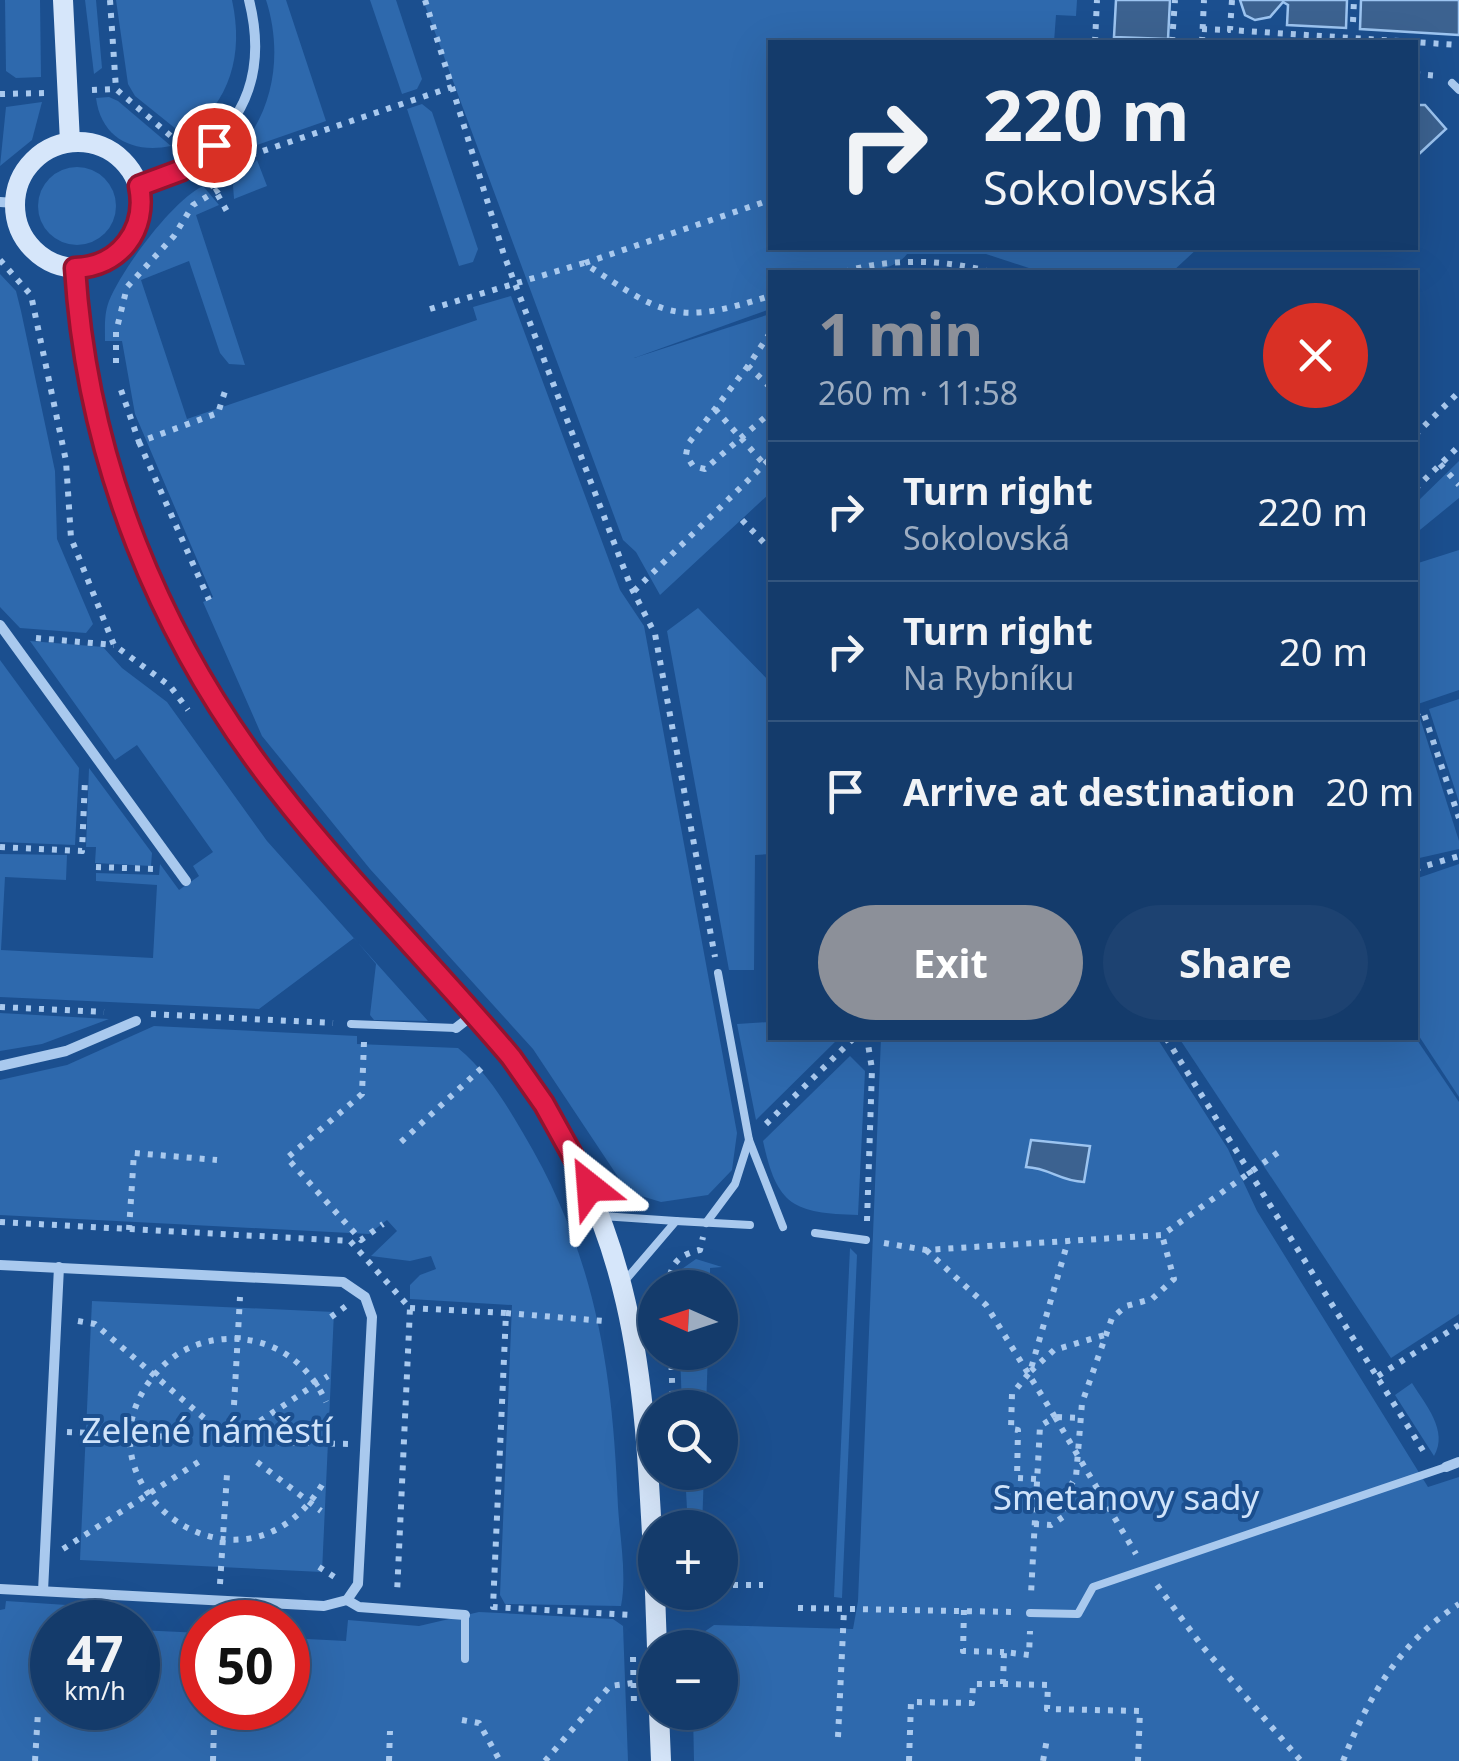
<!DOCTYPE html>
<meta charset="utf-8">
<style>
:root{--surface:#143b6b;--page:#1d4271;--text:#f1f3f6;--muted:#9dadc1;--line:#33557e;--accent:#8c9099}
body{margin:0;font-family:"Noto Sans",sans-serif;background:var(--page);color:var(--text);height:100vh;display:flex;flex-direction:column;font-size:38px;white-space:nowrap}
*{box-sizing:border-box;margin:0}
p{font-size:32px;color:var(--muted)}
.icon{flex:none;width:55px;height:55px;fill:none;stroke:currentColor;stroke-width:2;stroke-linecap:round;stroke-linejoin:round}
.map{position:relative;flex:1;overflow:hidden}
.drawer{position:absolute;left:768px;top:270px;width:650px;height:770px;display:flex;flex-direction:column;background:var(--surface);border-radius:0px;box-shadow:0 10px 40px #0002,0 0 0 2px var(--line)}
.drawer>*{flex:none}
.hud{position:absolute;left:768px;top:40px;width:650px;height:210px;border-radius:0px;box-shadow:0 10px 40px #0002,0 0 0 2px var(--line);background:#143b6b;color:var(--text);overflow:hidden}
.needle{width:65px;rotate:273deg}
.tools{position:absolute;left:638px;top:1270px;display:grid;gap:20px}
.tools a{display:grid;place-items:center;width:100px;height:100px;border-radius:50%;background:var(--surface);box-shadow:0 10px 40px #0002,0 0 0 2px var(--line);font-size:50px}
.speed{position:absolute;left:30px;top:1600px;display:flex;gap:20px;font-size:50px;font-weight:700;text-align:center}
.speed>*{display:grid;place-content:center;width:130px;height:130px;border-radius:50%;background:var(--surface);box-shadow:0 10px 40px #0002,0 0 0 2px var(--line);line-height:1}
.speed small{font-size:25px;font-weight:400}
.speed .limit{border:15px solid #d22;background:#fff;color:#111}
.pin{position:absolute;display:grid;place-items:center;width:85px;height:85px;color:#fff;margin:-42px;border:5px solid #fff;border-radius:50%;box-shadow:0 2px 10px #0007}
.me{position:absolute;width:110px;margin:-55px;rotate:332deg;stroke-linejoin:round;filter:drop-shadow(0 0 8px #0008)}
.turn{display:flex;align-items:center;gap:35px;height:210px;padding:0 50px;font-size:45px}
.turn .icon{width:130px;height:130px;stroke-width:2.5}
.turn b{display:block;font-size:70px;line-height:85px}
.round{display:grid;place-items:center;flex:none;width:105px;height:105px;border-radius:52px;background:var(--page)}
.headline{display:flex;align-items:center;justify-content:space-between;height:170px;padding:0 50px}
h1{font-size:60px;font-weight:700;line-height:75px;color:var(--accent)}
.button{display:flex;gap:20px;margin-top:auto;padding:20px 50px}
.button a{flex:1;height:115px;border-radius:60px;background:var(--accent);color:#fff;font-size:40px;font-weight:700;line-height:115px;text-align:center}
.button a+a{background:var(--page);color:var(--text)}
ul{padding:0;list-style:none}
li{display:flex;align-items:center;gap:30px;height:140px;padding:0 50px;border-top:2px solid var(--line)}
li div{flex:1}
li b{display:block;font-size:38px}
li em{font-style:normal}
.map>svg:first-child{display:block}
.green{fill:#2e69ad}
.water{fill:#3c6290;stroke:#9cc4f0;stroke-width:2.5}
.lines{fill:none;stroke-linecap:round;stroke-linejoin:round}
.path{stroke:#a9c9ee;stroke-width:6;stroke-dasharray:5 8;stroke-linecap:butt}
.lane{stroke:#a9c9ee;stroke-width:8}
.street{stroke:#a9c9ee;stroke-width:10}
.secondary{stroke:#d6e6fa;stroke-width:20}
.route-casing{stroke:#92132f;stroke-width:25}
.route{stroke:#e11d48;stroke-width:18}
.labels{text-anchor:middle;stroke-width:8;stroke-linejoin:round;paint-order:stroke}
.park-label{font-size:35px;fill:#cfe3fa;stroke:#1b4f8f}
</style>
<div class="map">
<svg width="1459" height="1761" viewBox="0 0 1459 1761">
<rect width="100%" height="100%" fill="#1b4f8f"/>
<g class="green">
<polygon points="5,0 40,0 41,77 16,78 6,71"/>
<polygon points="85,0 96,0 102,68 94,74"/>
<path d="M 116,0 L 232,0 C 244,56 230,100 186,137 L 135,96 L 128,84 Z"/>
<path d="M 266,0 L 286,0 L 326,121 L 257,145 L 219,176 C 227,161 243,147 252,132 C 277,93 280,43 266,0 Z"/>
<polygon points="370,0 396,0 422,79 417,89 402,94"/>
<path d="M 423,0 L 1077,0 L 1076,16 L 1056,15 L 1054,42 L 770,42 L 770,248 L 1198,248 L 1172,272 L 1041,272 L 986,254 L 907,254 C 886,283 804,272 770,272 L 770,309 L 634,358 L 770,314 L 770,493 L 660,595 L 636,552 L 623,540 Z"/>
<path d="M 109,97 L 118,101 L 171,146 C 133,154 101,138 96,98 Z"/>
<polygon points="42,102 32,140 0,166 6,107"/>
<polygon points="422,104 432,112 478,249 473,262 459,266 407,109"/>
<polygon points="257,160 267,186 234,199 233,185"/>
<circle cx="77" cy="206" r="39"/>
<path d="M 203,186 L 219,205 L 196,215 L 245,365 L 229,364 L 220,353 L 189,261 L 141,280 L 187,419 L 477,320 L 473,307 L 511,296 L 620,590 L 644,626 L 737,1133 L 732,1170 L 708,1195 L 661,1202 L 628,1192 L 533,1049 L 370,869 L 262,736 L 203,602 L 213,597 L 135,414 L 122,341 L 105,341 C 105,327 104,314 109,301 C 122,269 172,201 203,186 Z"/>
<polygon points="0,274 16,291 21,311 55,471 57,539 93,624 86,633 20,628 0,607"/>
<polygon points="1459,461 1459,498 1415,534 1415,504"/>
<polygon points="1459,550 1459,690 1415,705 1415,564"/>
<polygon points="698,608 770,682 770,854 755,855 754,970 729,970 667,631"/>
<polygon points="30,641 103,647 122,668 167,702 267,841 428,1021 374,1020 370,1015 376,964 354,938 259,1009 0,997 0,854 67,855 66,880 5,877 1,950 153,958 157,885 96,881 96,873 159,875 160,864 179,890 199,876 193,866 213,852 137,745 115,760"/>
<polygon points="0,660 79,768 75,845 0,842"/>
<polygon points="1459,699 1459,802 1429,709"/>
<polygon points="1420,718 1459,841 1459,849 1415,859 1415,720"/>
<polygon points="89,768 152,853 151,866 95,863 96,847 86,847"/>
<polygon points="1459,864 1459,1097 1415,1030 1415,879"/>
<polygon points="0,1013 109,1019 42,1044 0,1051"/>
<polygon points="770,1022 770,1038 839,1038 756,1120 737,1024"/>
<path d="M 154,1026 L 357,1036 L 357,1044 L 458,1048 C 486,1071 505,1102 523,1133 C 595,1253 613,1369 618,1507 C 620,1538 627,1576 621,1606 L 505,1604 L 500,1595 L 512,1305 L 410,1299 L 410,1285 L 420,1275 L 436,1269 L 431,1256 L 410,1261 L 371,1256 L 397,1231 L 387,1220 L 369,1234 L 0,1215 L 0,1080 L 67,1065 Z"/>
<polygon points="1415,1037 1459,1102 1459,1314 1391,1358 1179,1038"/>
<polygon points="881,1038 1157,1038 1228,1149 1257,1211 1428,1487 1459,1477 1459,1761 694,1761 693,1713 720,1712 720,1648 691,1647 691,1641 714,1625 853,1629 858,1601"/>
<path d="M 850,1056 L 865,1071 L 858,1215 C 793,1213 777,1206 763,1141 Z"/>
<polygon points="850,1248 857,1255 842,1598 834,1597"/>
<polygon points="696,1259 722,1267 710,1268 710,1287 677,1287 679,1271"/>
<polygon points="92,1301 334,1312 322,1572 80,1560"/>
<polygon points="680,1353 708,1353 706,1407 682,1407"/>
<path d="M 1412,1383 C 1425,1404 1449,1431 1434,1456 L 1395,1395 Z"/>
<polygon points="685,1473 704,1473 702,1527 688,1527"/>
<polygon points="6,1601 97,1607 96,1622 52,1622 52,1708 138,1708 138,1630 202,1633 202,1708 288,1708 288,1638 346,1641 348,1620 419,1626 479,1612 613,1619 623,1626 628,1761 0,1761 0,1610 5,1609"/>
</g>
<g class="water">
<polygon points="1116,0 1170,0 1168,39 1114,37"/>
<polygon points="1240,0 1347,0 1346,28 1287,25 1288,5 1283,2 1270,17 1255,20 1245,15"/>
<polygon points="1361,0 1459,0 1459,35 1360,29"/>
<polygon points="1415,105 1425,105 1446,129 1419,154"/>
<path d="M 1031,1140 L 1090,1146 L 1084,1182 C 1059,1181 1050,1168 1026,1167 Z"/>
</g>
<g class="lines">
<g class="path">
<polyline points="110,0 116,89 180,144"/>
<polyline points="425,0 504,255 631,587 655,634 715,957"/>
<polyline points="1232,0 1230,30 1459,45"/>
<polyline points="1353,22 1354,0"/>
<polyline points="1202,29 1230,30"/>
<polyline points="1095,42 1097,0"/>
<polyline points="1172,42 1175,0"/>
<polyline points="1202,42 1204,0"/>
<polyline points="1415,74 1439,76"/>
<polyline points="92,90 116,89"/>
<polyline points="0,94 45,93"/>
<polyline points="205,172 229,215"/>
<polyline points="0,260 31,295 66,461 71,538 114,645 170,686 188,710"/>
<polyline points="585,263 770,200"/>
<path d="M 844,272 C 888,258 945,259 990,272"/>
<path d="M 430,309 L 584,263 C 665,316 675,326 770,296"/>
<polyline points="770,333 748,366 770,387"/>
<polyline points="116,363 116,332 127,287 174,236 193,205 218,190 251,155 452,87"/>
<polyline points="748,366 688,444 686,455 693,466 705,469 770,413"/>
<polyline points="770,389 770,408"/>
<polyline points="121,390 139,442 218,413 227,385"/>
<polyline points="715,409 764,464"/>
<polyline points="1415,435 1459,392"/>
<polyline points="139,442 209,600"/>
<polyline points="1440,464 1459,485"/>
<polyline points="1415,489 1459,446"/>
<polyline points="742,520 770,549"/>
<polyline points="634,591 770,459"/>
<polyline points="36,638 114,645"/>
<polyline points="1415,714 1423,711 1459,818"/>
<polyline points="0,847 82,851 85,779"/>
<polyline points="96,867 155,869"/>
<polyline points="1415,869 1459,856"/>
<polyline points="0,1007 104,1012"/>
<polyline points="151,1014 333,1023"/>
<polyline points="1166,1038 1427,1457"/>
<polyline points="364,1042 362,1094 287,1158 361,1240 383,1224"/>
<polyline points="766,1124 854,1038"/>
<polyline points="401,1142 485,1065"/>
<polyline points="867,1221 872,1069 867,1038"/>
<polyline points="0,1222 350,1241 410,1308 397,1594"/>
<polyline points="129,1230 134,1153 217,1160"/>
<polyline points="884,1243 926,1250 1162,1235 1283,1149"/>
<polyline points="926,1250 986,1305 1055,1417 1040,1426 1031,1594"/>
<path d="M 669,1288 C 669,1264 678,1255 700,1250 L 703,1237"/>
<polyline points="410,1308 506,1313 493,1607 631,1615"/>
<polyline points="506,1313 604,1321"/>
<polyline points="331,1317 346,1306"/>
<polyline points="78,1321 95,1324 204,1418"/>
<polyline points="671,1352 673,1408"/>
<polyline points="1031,1371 1054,1350 1108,1334"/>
<polyline points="1378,1376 1459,1325"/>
<polyline points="234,1405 240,1297"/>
<polyline points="1055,1417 1136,1554"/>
<polyline points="1057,1417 1080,1418"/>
<polyline points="260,1421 328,1376"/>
<polyline points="67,1432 196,1438"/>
<polyline points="265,1442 349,1444"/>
<polyline points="257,1462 321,1511"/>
<polyline points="1036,1479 1017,1478 1018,1430 1011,1429 1012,1394 1030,1372 1068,1241"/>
<path d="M 322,1485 C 240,1618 62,1480 157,1372 C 177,1349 207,1337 238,1339 C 278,1341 310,1366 326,1402"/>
<polyline points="1034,1524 1051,1525 1066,1515 1067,1491 1076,1477 1082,1403 1112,1318 1126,1306 1152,1299 1174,1279 1162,1235"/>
<polyline points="63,1549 203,1459"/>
<polyline points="319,1567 339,1580"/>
<polyline points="220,1584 227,1474"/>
<polyline points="720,1585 763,1585"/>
<polyline points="1157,1585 1202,1646 1301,1761"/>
<polyline points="798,1608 1014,1612"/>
<polyline points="964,1610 963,1651 1004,1652"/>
<polyline points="633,1657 634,1705"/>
<polyline points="1003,1684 1048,1685 1047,1709 1140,1711 1138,1761"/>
<polyline points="462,1720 479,1723 500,1761"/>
<polyline points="838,1737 844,1610"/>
<polyline points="35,1761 38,1712"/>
<polyline points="213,1761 214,1725"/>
<polyline points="389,1761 390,1731"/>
<polyline points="545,1761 610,1686 633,1683"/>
<polyline points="909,1761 911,1702 972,1703 973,1684 1003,1684 1004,1652 1029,1655 1030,1631"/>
<polyline points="1043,1761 1047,1739"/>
<path d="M 1343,1761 C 1368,1697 1400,1642 1459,1604"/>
</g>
<g class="lane">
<polyline points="1452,83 1459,90"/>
<polyline points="718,973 749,1140 783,1227"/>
<polyline points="351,1024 456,1028"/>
<polyline points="602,1216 676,1221 623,1283"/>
<polyline points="676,1221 750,1225"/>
<polyline points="706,1223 735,1184 749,1140"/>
<polyline points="815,1233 866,1240"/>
<polyline points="1030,1613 1078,1614 1093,1587 1446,1467"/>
<polyline points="465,1615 465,1659"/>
</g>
<g class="street">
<path d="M 139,187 C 225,154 273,95 249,0"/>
<polyline points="0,202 15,203"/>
<polyline points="0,625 186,881"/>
<polyline points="456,1028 474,1014"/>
<polyline points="0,1066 66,1051 136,1021"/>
<polyline points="0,1265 343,1282 365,1297 372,1317 358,1584 347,1600 324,1606 0,1589"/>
<polyline points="1446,1467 1459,1462"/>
<polyline points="43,1591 59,1267"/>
<polyline points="347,1600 359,1607 465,1615"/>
</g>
<g class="secondary">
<polyline points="63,0 70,142"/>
<circle cx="78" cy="205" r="63"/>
<path d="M 75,269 C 87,460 160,638 277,789 C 350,883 435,966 511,1057 C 642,1237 644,1380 655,1592"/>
<polyline points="655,1592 657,1648"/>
<polyline points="659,1712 661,1761"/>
</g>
</g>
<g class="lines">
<g class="route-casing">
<path id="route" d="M 214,145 L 182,170 L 139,186 C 148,230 119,267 75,268 C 87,460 159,638 277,789 C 350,883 435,967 511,1057 L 544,1104 L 590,1187"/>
</g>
<use href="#route" class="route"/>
</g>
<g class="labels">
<g class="park-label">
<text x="207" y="1443">Zelené náměstí</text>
<text x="1126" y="1510">Smetanovy sady</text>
</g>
</g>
</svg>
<div class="tools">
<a><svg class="needle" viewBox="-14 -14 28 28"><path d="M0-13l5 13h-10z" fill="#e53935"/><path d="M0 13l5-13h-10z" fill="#9dadc1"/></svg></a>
<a><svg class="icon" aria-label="search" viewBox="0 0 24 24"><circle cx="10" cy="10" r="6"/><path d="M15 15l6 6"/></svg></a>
<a>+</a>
<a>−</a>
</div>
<div class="speed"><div>47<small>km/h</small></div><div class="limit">50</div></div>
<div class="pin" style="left:214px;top:145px;background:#d93025"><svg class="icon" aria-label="arrive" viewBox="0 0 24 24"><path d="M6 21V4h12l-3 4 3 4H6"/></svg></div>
<svg class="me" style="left:590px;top:1187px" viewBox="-20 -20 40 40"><path d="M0-17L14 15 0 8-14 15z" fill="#e11d48" stroke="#fff" stroke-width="4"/></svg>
<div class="hud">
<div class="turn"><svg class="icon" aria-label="right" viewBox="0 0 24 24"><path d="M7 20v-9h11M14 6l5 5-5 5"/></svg><div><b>220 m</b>Sokolovská</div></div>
</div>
<section class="drawer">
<div class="headline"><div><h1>1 min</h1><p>260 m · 11:58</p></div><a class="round" style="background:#d93025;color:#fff"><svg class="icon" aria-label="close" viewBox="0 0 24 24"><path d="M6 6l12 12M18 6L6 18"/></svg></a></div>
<ul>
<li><svg class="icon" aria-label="right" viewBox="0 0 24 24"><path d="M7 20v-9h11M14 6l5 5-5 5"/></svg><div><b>Turn right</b><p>Sokolovská</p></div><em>220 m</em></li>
<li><svg class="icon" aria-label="right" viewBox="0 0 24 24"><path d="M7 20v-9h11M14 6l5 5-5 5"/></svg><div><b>Turn right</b><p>Na Rybníku</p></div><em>20 m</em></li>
<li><svg class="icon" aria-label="arrive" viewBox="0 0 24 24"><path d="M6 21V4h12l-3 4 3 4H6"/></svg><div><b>Arrive at destination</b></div><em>20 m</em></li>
</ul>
<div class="button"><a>Exit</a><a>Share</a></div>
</section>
</div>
